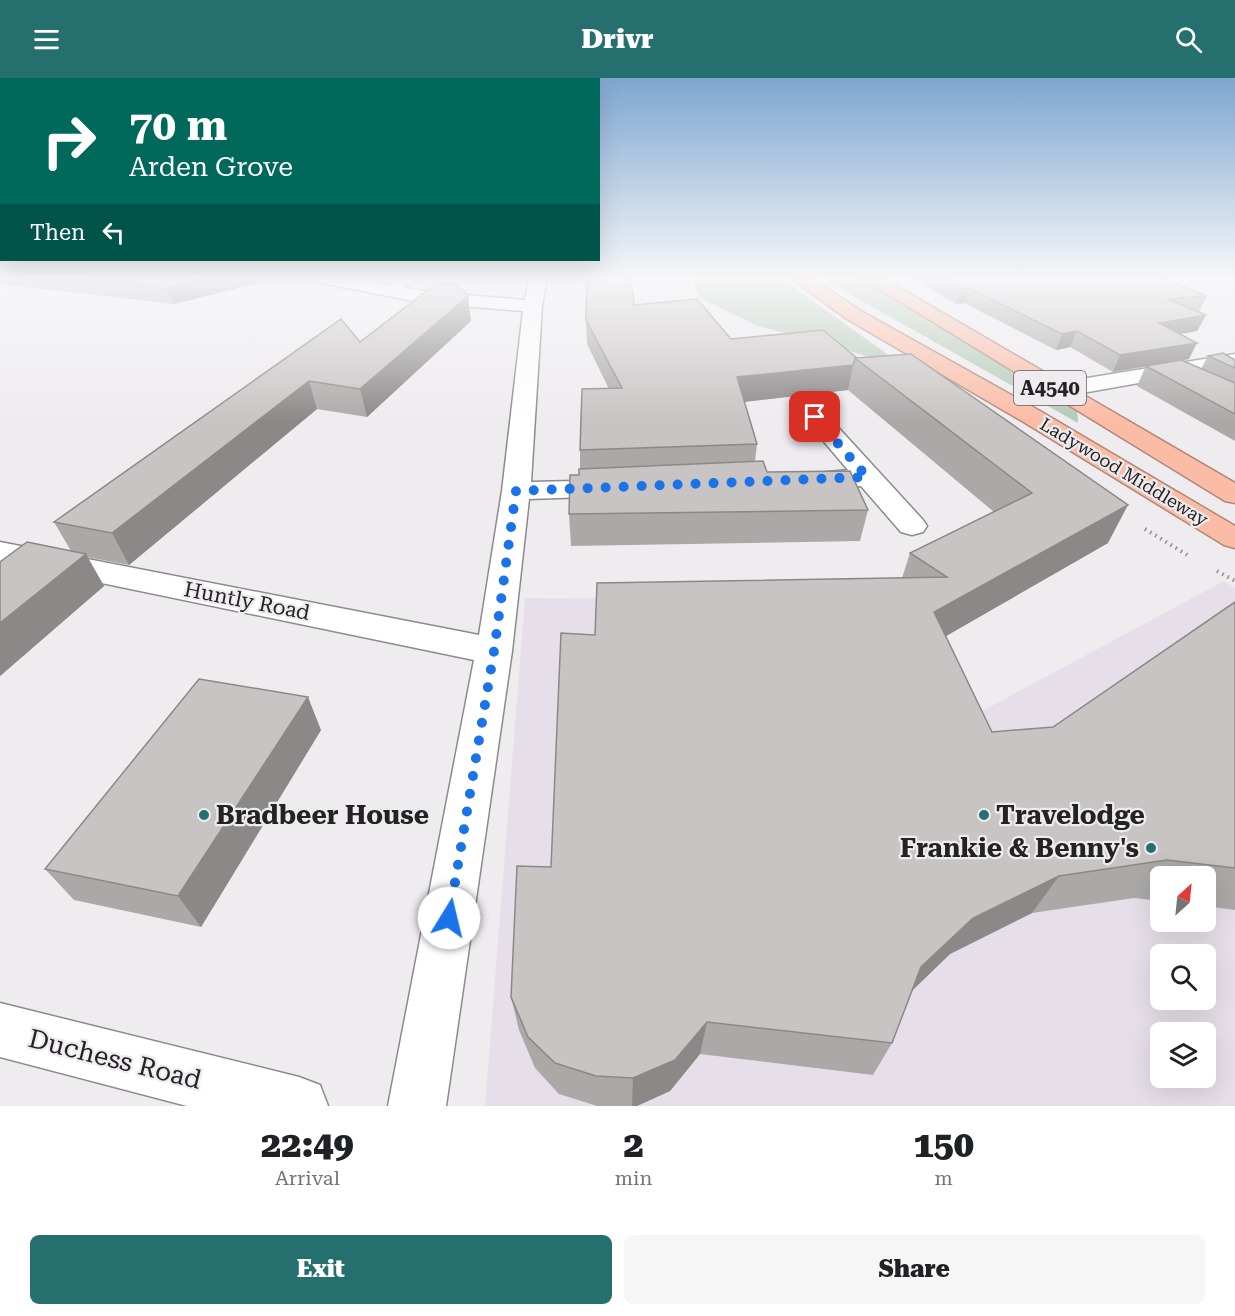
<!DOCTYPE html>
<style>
:root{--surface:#fff;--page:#f6f6f6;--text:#202124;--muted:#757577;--accent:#25706e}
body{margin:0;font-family:"Roboto Serif",serif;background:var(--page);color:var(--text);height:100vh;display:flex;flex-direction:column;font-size:22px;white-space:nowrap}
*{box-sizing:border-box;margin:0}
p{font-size:20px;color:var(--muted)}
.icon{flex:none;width:33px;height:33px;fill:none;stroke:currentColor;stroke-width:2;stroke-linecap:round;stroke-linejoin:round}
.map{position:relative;height:1028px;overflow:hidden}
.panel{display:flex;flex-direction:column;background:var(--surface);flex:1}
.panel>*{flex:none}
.banner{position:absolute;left:0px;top:0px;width:600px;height:183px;box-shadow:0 6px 24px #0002;background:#00695c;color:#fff;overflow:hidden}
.needle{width:39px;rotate:27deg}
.fabs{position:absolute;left:1150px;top:788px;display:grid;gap:12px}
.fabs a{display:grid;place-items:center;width:66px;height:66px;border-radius:9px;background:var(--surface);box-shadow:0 6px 24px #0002;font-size:30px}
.pin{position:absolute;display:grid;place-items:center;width:51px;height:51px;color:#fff;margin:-26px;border-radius:12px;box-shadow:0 3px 9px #0006}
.me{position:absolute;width:66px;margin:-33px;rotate:9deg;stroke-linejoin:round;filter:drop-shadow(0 0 4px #0008)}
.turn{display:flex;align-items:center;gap:21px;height:126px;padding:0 30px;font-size:27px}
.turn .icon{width:78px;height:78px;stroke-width:2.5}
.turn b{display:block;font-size:42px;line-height:51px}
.then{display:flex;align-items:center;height:57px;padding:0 30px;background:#0003;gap:12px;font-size:22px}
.eta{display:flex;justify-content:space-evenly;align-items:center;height:102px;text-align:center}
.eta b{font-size:36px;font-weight:800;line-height:42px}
.cta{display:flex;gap:12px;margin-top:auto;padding:12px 30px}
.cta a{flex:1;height:69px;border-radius:9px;background:var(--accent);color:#fff;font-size:24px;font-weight:800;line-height:69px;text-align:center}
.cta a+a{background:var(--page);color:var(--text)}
header{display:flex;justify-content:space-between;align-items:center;height:78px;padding:0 30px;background:var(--accent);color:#fff;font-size:27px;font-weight:800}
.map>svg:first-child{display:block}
.built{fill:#e6dfe9;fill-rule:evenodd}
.green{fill:#b5cbb6}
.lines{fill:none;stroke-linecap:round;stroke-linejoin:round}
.lane-casing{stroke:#8c8a8d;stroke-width:2}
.street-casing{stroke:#8c8a8d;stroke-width:3}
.highway-casing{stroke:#b08678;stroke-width:3}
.path{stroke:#918f91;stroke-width:4;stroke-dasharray:1.5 4.5;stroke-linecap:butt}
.lane{fill:#fff;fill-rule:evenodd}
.street{fill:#fff;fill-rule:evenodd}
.highway{fill:#fbbca6;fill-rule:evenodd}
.wall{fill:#aba9a8}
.shaded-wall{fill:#8b8988}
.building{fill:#c7c4c3;stroke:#8b8988;stroke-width:1.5}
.route{stroke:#1a73e8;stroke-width:10;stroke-dasharray:0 18}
.poi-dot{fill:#25706e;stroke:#eeecef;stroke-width:2}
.labels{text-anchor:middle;stroke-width:4.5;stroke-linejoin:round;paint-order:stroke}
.far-street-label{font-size:18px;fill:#242324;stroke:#eeecef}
.shield{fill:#eeecef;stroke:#615f61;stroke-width:1.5}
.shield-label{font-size:20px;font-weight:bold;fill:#242324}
.street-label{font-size:21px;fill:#242324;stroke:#eeecef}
.near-poi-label{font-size:26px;font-weight:bold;fill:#242324;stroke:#eeecef;text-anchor:start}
.near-street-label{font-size:26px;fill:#242324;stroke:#eeecef}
</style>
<header><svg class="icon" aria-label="menu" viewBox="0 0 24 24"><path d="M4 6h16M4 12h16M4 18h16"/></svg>Drivr<svg class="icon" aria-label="search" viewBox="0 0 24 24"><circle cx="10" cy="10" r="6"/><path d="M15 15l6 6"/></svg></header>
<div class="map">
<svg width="1235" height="1028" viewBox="0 0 1235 1028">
<rect width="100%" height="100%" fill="#eeecef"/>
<path class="built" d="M 1224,503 L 1235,510 L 1235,1028 L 485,1028 L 525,520 L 890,522 L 971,639 ZM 1161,798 L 1206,798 L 1206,843 L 1161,843 ZM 1161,876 L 1206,876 L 1206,921 L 1161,921 ZM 1161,954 L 1206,954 L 1206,999 L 1161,999 Z"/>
<g class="green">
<polygon points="692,199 779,199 911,293 850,273 755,247 699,219"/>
<polygon points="833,199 858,199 1077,331 1078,345 823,201"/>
</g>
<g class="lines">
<g class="lane-casing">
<g id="lane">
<polygon points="350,199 370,199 350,209 340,209 338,206"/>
<polygon points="403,199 419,199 394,217 384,217 382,214 384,211"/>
</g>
</g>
<g class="street-casing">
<g id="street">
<polygon points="308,199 347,199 424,213 525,222 529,199 547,199 542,228 531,404 616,402 626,404 630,410 626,416 616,418 529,421 512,573 446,1028 388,1028 474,582 0,484 0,464 479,557 502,413 523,233 424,225 316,204"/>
<polygon points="1235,276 1235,288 1088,314 1064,325 1056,323 1052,318 1056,313 1081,301"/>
<polygon points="815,332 824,334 923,442 927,448 923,454 912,457 901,454 861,408 808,411 798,409 794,403 798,397 848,392 803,339 806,334"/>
<polygon points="0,925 299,999 320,1007 328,1028 187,1028 0,979"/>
</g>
</g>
<g class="highway-casing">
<g id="highway">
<polygon points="789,199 810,199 861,233 1040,333 1235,448 1235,470 1224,467 1022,343 847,241"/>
<polygon points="860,199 881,199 1235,405 1235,425 1225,423"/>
</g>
</g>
<g class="path">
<polyline points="1145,451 1189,478"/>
<polyline points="1217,493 1235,503"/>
</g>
<use href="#lane" class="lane"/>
<use href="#street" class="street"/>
<use href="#highway" class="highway"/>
</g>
<g class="wall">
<polygon points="0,199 282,199 174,226 0,206"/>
<polygon points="910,199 1159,199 1207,218 1199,234 1198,234 1206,237 1197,253 1180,256 1189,281 1113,294 1070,269 1056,272 964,225 956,226"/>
<polygon points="634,227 731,261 857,280 1108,465 946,558 992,654 1053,649 1235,524 1235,832 1206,828 1206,798 1161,798 1161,823 1134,820 1032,835 950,876 912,913 892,965 873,997 700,976 670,1013 637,1028 597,1028 559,1016 535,990 519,952 511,919 551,789 595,557 902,500 910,475 994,434 848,312 744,324 757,366 755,384 767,394 868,432 860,463 571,468 569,436 580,391 580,372 609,311 587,266 586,242"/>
<polygon points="471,243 367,339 317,331 129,487 87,479 104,508 0,598 0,484 71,473 54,444 360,264"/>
<polygon points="1208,278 1235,282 1235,363 1137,308 1146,288 1201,291"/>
<polygon points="321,652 201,849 74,822 45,791"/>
</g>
<g class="shaded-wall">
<polygon points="210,199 282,199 174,226 167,210"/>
<polygon points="969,210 964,225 956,226 961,211"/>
<polygon points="468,218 471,243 367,339 360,311"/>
<polygon points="1206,237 1197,253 1151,261 1159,245"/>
<polygon points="1077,253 1070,269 1056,272 1062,256"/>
<polygon points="1197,265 1189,281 1113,294 1120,277"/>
<polygon points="853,287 848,312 734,325 737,299"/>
<polygon points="309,303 317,331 129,487 112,455"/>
<polygon points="1128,427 1108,465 920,573 934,534"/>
<polygon points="86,476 104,508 0,598 0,545"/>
<polygon points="308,619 321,652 201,849 178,818"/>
<polygon points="1059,798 1032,835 950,876 900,924 921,889 973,840"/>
<polygon points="707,944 700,976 670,1013 637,1028 632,1028 633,1000"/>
</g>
<g class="building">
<polygon points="78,199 210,199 167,210"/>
<polygon points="587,199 631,199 634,227 697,221 731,261 823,252 857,280 855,280 853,287 737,299 757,366 580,372 582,311 622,310 586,242"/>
<polygon points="939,199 1159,199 1207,218 1168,221 1206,237 1159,245 1197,265 1120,277 1077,253 1062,256 969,210 961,211"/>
<polygon points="437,205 457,206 468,218 360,311 309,303 112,455 54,444 341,241 360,264"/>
<polygon points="1223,275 1235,282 1235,290 1208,278"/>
<polygon points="911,276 1128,427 934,534 992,654 1053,649 1235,524 1235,790 1167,782 1059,798 973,840 921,889 892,965 707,944 675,982 633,1000 596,998 555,985 528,959 511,919 517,788 551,789 561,555 595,557 597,505 947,499 910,475 1032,415 855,280"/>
<polygon points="1181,282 1235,305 1235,336 1146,288"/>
<polygon points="763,383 767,394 850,393 868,432 569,436 570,397 579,397 579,391"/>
<polygon points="27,464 86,476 0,545 0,484"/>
<polygon points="199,601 308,619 178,818 45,791"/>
</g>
<linearGradient id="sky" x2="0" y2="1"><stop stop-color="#7fa6d1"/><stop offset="0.58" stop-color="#f7f6f8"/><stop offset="1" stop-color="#f7f6f8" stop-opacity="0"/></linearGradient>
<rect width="1235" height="343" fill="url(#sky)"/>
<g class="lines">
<polyline class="route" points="449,840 494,573 516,413 867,399 815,339"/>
</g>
<g class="poi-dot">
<circle cx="204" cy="737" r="6"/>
<circle cx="984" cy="737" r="6"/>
<circle cx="1151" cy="770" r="6"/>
</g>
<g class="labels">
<g class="far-street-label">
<text transform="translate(1124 394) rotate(31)" y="6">Ladywood Middleway</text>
</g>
<rect class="shield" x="1014" y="293" width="72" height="34" rx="4.5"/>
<g class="shield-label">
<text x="1050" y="317">A4540</text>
</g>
<g class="street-label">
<text transform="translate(247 523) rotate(11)" y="7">Huntly Road</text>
</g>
<g class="near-poi-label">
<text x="216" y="746">Bradbeer House</text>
<text x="996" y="746">Travelodge</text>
<text x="1139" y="779" text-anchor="end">Frankie &amp; Benny's</text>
</g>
<g class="near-street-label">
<text transform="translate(115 981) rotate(14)" y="9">Duchess Road</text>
</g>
</g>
</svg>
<div class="fabs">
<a><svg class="needle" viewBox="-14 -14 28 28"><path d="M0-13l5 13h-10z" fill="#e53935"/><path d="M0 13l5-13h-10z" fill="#757577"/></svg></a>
<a><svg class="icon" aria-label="search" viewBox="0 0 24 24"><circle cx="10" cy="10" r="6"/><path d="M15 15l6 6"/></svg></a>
<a><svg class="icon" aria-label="layers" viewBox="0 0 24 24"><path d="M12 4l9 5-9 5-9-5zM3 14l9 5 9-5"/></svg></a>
</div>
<div class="pin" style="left:815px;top:339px;background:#d93025"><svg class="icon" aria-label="arrive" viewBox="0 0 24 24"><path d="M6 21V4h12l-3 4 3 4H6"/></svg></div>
<svg class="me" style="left:449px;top:840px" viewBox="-20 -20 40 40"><circle r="19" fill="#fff"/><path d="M0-13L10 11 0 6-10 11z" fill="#1a73e8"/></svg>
<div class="banner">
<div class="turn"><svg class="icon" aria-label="right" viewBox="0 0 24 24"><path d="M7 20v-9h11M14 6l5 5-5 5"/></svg><div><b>70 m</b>Arden Grove</div></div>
<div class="then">Then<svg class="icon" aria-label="left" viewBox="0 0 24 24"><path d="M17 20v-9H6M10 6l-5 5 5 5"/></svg></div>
</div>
</div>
<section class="panel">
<div class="eta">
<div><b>22:49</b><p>Arrival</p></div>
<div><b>2</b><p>min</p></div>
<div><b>150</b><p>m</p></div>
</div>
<div class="cta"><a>Exit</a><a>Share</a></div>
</section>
